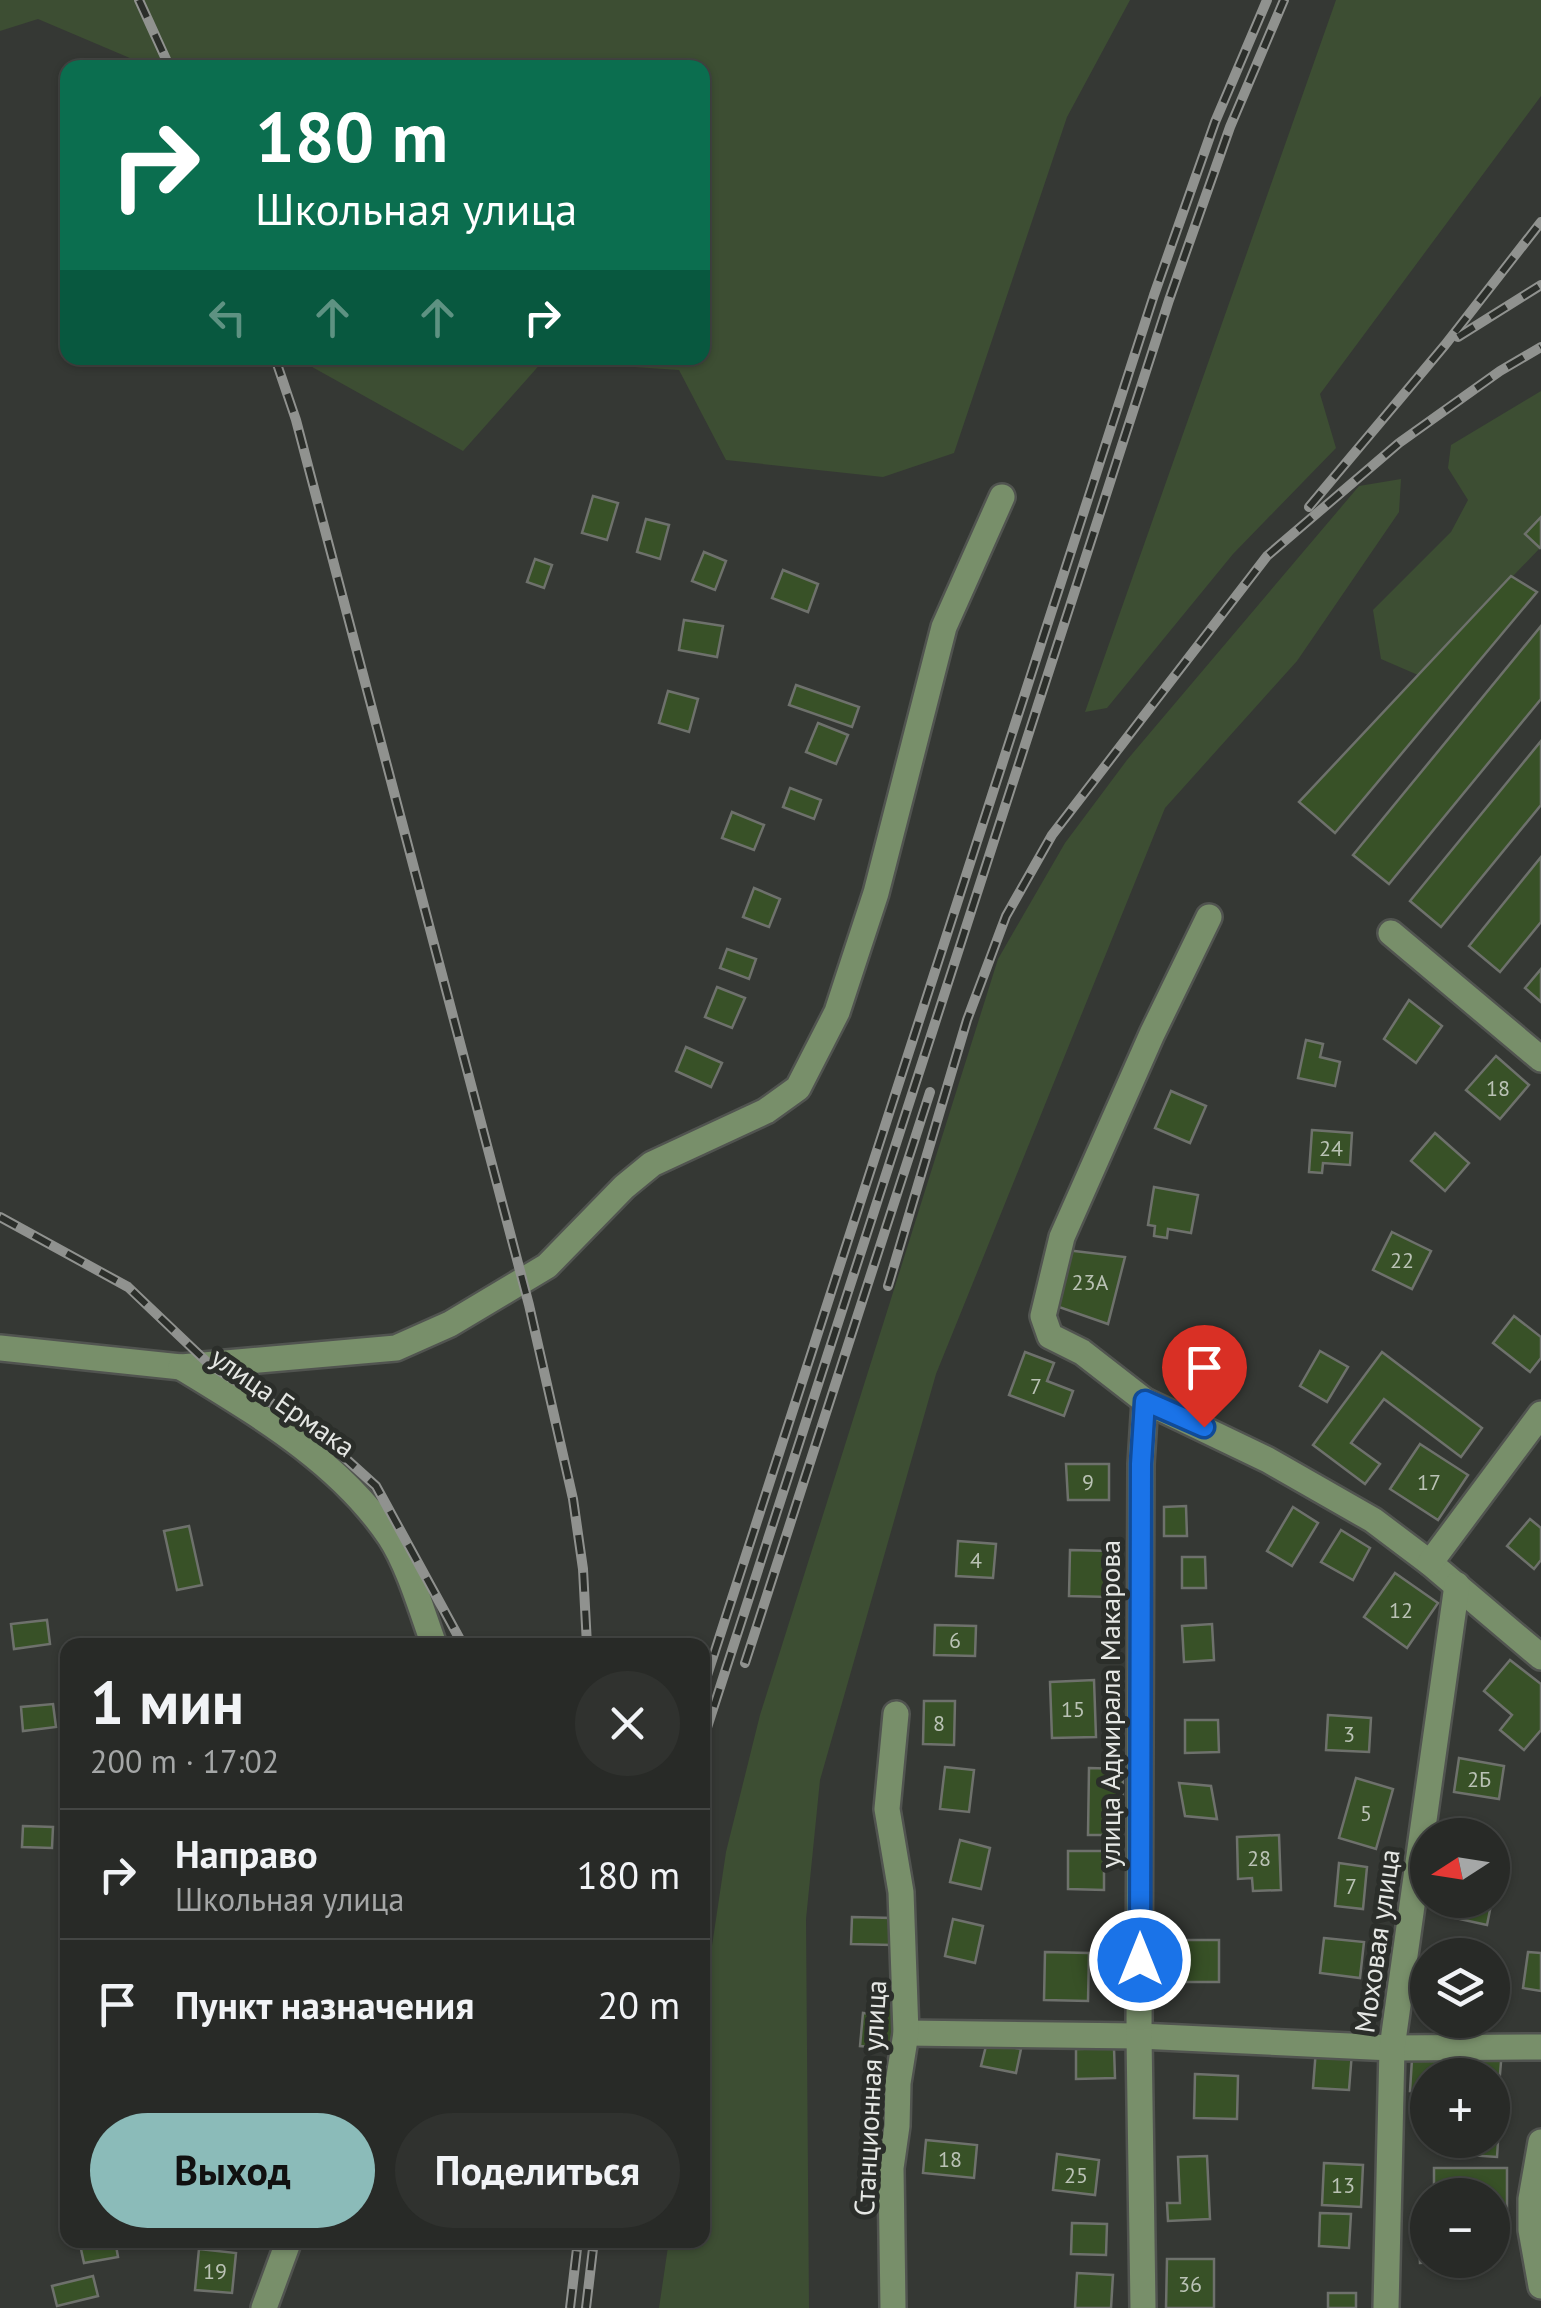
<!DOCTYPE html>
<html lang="ru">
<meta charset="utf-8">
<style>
:root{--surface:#282a27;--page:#30322f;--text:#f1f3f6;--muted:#a5a7a7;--line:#444644;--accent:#8bbbb9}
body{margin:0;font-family:"PT Sans",sans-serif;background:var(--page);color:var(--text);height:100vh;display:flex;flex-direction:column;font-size:38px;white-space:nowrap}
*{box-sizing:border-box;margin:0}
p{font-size:32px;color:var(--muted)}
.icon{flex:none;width:55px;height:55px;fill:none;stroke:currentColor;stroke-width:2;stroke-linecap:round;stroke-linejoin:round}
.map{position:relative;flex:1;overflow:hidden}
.sheet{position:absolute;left:60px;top:1638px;width:650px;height:610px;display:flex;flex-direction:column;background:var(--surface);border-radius:20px;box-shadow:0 2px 8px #0004,0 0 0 2px var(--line)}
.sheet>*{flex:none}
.guide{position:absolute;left:60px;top:60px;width:650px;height:305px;border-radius:20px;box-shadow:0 2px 8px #0004,0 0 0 2px var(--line);background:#0b6e4f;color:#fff;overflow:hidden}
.needle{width:65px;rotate:258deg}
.controls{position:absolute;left:1410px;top:1818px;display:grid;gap:20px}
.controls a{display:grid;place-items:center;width:100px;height:100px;border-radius:50%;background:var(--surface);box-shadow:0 2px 8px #0004,0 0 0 2px var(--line);font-size:50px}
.pin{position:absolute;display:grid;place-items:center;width:85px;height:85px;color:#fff;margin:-102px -42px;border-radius:50% 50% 50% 0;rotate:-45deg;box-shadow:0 0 10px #0007}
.pin .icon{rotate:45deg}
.me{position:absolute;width:110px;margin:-55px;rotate:0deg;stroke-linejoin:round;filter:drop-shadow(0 0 8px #0008)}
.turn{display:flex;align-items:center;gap:35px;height:210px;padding:0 30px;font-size:45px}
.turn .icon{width:130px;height:130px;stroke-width:2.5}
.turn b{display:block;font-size:70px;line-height:85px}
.lanes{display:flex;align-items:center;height:95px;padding:0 30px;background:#0003;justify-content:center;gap:50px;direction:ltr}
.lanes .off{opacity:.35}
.round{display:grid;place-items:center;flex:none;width:105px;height:105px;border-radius:52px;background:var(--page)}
.headline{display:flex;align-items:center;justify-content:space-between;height:170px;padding:0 30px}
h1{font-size:60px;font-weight:600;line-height:75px}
.button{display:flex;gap:20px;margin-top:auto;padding:20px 30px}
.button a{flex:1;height:115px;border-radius:60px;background:var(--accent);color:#111;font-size:40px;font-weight:600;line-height:115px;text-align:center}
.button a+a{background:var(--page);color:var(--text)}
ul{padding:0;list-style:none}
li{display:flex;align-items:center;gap:30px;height:130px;padding:0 30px;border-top:2px solid var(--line)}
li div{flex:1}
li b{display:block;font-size:38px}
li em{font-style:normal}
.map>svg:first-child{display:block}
.green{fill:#3d4e33}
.building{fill:#385127;stroke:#6e716c;stroke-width:2.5}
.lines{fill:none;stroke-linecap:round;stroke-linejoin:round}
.minor-casing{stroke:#515450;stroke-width:30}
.minor{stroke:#788f6a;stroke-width:25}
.rail-casing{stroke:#90928f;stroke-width:10}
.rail{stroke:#2b2e2a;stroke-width:6;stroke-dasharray:19;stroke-linecap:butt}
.route-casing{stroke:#114b97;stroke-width:25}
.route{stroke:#1a73e8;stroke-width:18}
.labels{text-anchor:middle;stroke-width:10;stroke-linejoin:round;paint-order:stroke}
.number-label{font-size:22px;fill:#bac2b5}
.street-label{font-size:28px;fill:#e5e7e4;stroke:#2b2e2a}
</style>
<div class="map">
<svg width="1541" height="2308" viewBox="0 0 1541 2308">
<rect width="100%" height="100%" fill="#353834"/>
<g class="green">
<polygon points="0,0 1130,0 1067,117 954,453 883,477 726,460 679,370 543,361 463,451 296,358 702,358 702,68 151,67 38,19 0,31"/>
<polygon points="1336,0 1541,0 1541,96 1320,394 1336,448 1233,554 1107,708 1085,712"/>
<polygon points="1541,391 1541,517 1525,534 1540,548 1418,675 1381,659 1373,610 1451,532 1468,500 1448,468 1451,445"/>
<polygon points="1401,479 1399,512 1297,661 1165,808 936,1374 820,1780 806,1919 809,2308 659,2308 669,2240 702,2240 702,2013 726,1852 760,1715 998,959 1065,843 1127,760 1359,486"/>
</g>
<g class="building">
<polygon points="593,496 618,503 607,540 582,533"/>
<polygon points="1541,517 1541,547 1540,548 1525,534"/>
<polygon points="646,519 669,525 660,559 637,552"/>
<polygon points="704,552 726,561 715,590 692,581"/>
<polygon points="535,559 552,565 544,588 527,582"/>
<polygon points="783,570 818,584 808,612 772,598"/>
<polygon points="1511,576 1537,592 1335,833 1299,802"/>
<polygon points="684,620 723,626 717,657 679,650"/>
<polygon points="1541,626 1541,699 1389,884 1353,855"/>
<polygon points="796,685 859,707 852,727 789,705"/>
<polygon points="668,691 698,699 689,732 659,723"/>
<polygon points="818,723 848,735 836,764 806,752"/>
<polygon points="1541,741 1541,805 1441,927 1410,901"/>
<polygon points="790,788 821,800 814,819 783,807"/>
<polygon points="732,812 764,825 754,850 722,838"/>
<polygon points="1541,857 1541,922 1500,972 1469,946"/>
<polygon points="754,888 780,899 769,927 743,917"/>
<polygon points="727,949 756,959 749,979 720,968"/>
<polygon points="1541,969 1541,1002 1525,988"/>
<polygon points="717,987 745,998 732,1028 705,1017"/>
<polygon points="1409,1000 1442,1026 1416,1063 1384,1039"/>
<polygon points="1306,1040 1323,1044 1320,1057 1340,1062 1335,1086 1298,1078"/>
<polygon points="686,1047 722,1063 711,1087 676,1071"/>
<polygon points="1496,1056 1529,1085 1500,1119 1466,1090"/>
<polygon points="1171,1091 1206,1106 1190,1143 1155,1128"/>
<polygon points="1312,1130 1352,1133 1350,1165 1323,1163 1322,1173 1309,1172"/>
<polygon points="1435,1133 1469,1163 1445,1191 1411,1161"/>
<polygon points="1154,1187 1198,1195 1191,1233 1168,1229 1167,1238 1154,1236 1155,1226 1148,1225"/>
<polygon points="1392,1232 1431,1251 1412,1289 1373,1270"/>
<polygon points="1066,1250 1125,1257 1108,1324 1056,1306"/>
<polygon points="1514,1316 1541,1337 1541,1358 1530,1372 1493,1343"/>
<polygon points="1183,1349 1227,1367 1218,1391 1174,1373"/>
<polygon points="1320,1351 1348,1367 1327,1402 1300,1386"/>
<polygon points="1025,1352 1054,1363 1047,1381 1073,1391 1064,1416 1009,1395"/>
<polygon points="1382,1352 1482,1428 1461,1457 1384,1399 1351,1443 1380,1464 1365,1484 1313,1445"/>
<polygon points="1420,1444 1468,1475 1438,1520 1390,1489"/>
<polygon points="1066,1464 1109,1464 1109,1500 1068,1500"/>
<polygon points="1186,1506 1187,1536 1164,1536 1164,1507"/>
<polygon points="1293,1507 1318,1523 1292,1566 1267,1551"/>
<polygon points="1530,1519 1541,1528 1541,1560 1534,1569 1507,1546"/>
<polygon points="189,1526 202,1585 177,1590 164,1531"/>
<polygon points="1341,1530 1370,1548 1353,1580 1321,1562"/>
<polygon points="958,1541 996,1544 993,1578 956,1576"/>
<polygon points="1070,1550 1112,1551 1110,1597 1069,1596"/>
<polygon points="1182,1557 1205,1557 1206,1588 1182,1588"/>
<polygon points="1395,1573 1438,1603 1407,1648 1364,1617"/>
<polygon points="47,1620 50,1644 14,1649 11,1624"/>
<polygon points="1212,1624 1214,1660 1184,1662 1182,1626"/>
<polygon points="935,1625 976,1626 975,1656 934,1655"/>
<polygon points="1510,1660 1541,1684 1541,1730 1524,1750 1500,1730 1512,1715 1484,1691"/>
<polygon points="1094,1680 1096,1737 1052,1738 1050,1682"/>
<polygon points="924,1701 955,1701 954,1745 923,1744"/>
<polygon points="53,1704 56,1727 23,1731 21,1707"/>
<polygon points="1328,1715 1371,1718 1369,1752 1326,1750"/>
<polygon points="1185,1720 1218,1720 1219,1752 1185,1753"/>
<polygon points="1459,1758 1504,1766 1499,1799 1454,1792"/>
<polygon points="945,1767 974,1770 969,1812 940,1809"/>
<polygon points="1089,1768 1123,1769 1122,1835 1088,1835"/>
<polygon points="1356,1778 1393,1789 1376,1849 1339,1838"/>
<polygon points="1179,1783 1211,1786 1217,1819 1185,1816"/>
<polygon points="23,1826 53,1827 52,1848 22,1847"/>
<polygon points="1279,1835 1281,1890 1253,1891 1252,1878 1238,1879 1237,1837"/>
<polygon points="960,1840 990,1848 981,1889 950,1882"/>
<polygon points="1068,1851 1104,1851 1104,1890 1068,1889"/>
<polygon points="1339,1863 1367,1867 1363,1909 1335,1906"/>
<polygon points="1449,1900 1492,1900 1487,1925 1446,1916"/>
<polygon points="852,1917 893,1918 892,1945 851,1944"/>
<polygon points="953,1919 983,1926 975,1963 945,1956"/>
<polygon points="1324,1938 1364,1942 1360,1978 1320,1973"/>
<rect x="1182" y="1940" width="37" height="42"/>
<polygon points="1045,1952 1089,1953 1088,2001 1044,2000"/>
<polygon points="1528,1952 1541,1953 1541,1991 1523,1988"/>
<polygon points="879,1997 902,1999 898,2049 860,2046 863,2013 878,2015"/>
<polygon points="987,2042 1021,2049 1016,2073 981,2066"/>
<polygon points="1413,2043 1502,2050 1498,2098 1492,2097 1492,2075 1428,2075 1428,2092 1410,2091"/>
<polygon points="1114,2048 1115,2078 1076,2079 1076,2049"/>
<polygon points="1316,2049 1352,2052 1349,2090 1313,2088"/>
<polygon points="1195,2074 1238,2076 1237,2119 1194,2118"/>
<polygon points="1492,2125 1499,2126 1497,2157 1438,2153 1439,2140 1492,2140"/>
<polygon points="926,2140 977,2145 974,2178 923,2173"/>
<polygon points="1057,2154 1099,2160 1095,2195 1053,2190"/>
<polygon points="1207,2156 1210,2219 1168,2221 1167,2203 1180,2203 1178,2157"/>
<polygon points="1324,2163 1363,2165 1361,2207 1322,2205"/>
<polygon points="1434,2168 1507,2168 1507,2210 1492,2210 1492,2195 1434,2195"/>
<polygon points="1320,2213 1351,2214 1349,2248 1319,2246"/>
<polygon points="1072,2223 1107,2224 1106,2255 1071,2254"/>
<polygon points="1419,2239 1428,2239 1428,2260 1468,2261 1420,2263"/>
<polygon points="79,2240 115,2240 118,2257 84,2263"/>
<polygon points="199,2249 236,2253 232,2293 195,2290"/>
<polygon points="1167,2259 1214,2259 1214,2308 1166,2308"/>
<polygon points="1077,2273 1113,2275 1111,2308 1075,2308"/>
<polygon points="93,2276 98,2296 57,2306 52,2286"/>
<rect x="1328" y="2293" width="28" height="15"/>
</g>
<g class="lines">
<g class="minor-casing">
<g id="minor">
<polyline points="1209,917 1152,1034 1062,1237 1043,1316 1050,1336 1082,1352 1145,1401 1268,1460 1373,1520 1430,1563 1541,1657"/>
<polyline points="1391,933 1541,1059"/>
<polyline points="0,1348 181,1367 396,1348 450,1324 547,1266 624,1187 652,1164 766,1111 798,1088 837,1012 876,893 944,627 1002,497"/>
<path d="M 181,1367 C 257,1414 339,1461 390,1537 C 409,1566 422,1612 434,1645"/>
<polyline points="1430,1563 1541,1414"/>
<polyline points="906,2033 1139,2036 1392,2048 1541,2047"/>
<polyline points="1541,2142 1531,2199 1531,2230 1541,2286"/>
<polyline points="264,2308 289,2240"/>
<polyline points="893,2308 891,2168 897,2126 898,2083 906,2033 901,1892 887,1809 896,1714"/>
<polyline points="1143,2308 1139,2036 1141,1464 1145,1401"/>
<polyline points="1386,2308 1392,2048 1457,1585"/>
</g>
</g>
<use href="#minor" class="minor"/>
<g class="rail-casing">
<g id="rail">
<polyline points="139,0 170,68"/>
<polyline points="1458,337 1541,285"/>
<polyline points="275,358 296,420 529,1305 573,1499 583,1569 587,1645"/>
<polyline points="1309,507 1445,345 1541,222"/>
<polyline points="0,1217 128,1287 210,1365 312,1428 376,1486 463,1645"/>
<polyline points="888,1286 967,1020 1006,916 1052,835 1267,556 1399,443 1500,371 1541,347"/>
<polyline points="745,1663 930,1092"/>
<polyline points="702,1691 1154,295 1215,122 1267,0"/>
<polyline points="702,1743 1169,300 1230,127 1284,0"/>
<polyline points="570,2308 578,2240"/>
<polyline points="586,2308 594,2240"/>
</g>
</g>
<use href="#rail" class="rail"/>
</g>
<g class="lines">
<g class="route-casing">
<polyline id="route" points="1140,1960 1141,1464 1145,1401 1204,1427"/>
</g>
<use href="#route" class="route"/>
</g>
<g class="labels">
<g class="number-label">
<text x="1498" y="1096">18</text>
<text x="1331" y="1156">24</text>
<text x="1402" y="1268">22</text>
<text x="1090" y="1290">23А</text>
<text x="1036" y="1394">7</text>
<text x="1088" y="1490">9</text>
<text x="1429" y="1490">17</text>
<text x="976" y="1568">4</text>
<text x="1401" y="1618">12</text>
<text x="955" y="1648">6</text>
<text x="1073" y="1717">15</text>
<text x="939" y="1731">8</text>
<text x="1349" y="1742">3</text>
<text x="1479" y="1787">2Б</text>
<text x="1366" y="1821">5</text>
<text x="1259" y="1866">28</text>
<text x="1351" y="1894">7</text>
<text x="950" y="2167">18</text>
<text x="1076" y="2183">25</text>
<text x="1343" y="2193">13</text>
<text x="215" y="2279">19</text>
<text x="1190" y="2292">36</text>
</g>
<g class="street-label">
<text transform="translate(283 1402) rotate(35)" y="10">улица Ермака</text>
<text transform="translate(1110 1704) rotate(-90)" y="10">улица Адмирала Макарова</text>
<text transform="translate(1377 1941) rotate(-82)" y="10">Моховая улица</text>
<text transform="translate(870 2098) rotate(-87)" y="10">Станционная улица</text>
</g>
</g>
</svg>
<div class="controls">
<a><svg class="needle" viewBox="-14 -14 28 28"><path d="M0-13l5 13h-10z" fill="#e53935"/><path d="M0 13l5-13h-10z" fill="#a5a7a7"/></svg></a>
<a><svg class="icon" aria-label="layers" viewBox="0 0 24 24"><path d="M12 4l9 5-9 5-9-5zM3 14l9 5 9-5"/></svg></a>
<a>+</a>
<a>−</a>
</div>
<div class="pin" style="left:1204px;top:1427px;background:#d93025"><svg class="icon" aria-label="arrive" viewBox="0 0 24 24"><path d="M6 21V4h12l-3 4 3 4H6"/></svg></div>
<svg class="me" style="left:1140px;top:1960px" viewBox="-20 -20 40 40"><circle r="17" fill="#1a73e8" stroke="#fff" stroke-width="3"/><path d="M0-11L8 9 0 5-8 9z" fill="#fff"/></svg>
<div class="guide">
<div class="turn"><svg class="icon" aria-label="right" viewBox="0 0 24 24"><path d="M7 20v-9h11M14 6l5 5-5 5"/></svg><div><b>180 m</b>Школьная улица</div></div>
<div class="lanes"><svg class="icon off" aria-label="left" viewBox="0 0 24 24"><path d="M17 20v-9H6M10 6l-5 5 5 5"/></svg><svg class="icon off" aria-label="ahead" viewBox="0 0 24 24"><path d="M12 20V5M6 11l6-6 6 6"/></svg><svg class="icon off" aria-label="ahead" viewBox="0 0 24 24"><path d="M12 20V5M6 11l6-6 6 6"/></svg><svg class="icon" aria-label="right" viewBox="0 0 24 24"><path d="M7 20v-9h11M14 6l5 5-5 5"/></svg></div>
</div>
<section class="sheet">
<div class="headline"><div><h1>1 мин</h1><p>200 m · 17:02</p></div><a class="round"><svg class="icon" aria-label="close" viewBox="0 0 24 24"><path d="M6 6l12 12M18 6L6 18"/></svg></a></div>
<ul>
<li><svg class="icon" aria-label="right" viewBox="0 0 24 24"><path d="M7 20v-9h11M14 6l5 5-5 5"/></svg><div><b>Направо</b><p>Школьная улица</p></div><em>180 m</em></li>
<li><svg class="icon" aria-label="arrive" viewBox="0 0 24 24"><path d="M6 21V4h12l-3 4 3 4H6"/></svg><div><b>Пункт назначения</b></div><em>20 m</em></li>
</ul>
<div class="button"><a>Выход</a><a>Поделиться</a></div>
</section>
</div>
